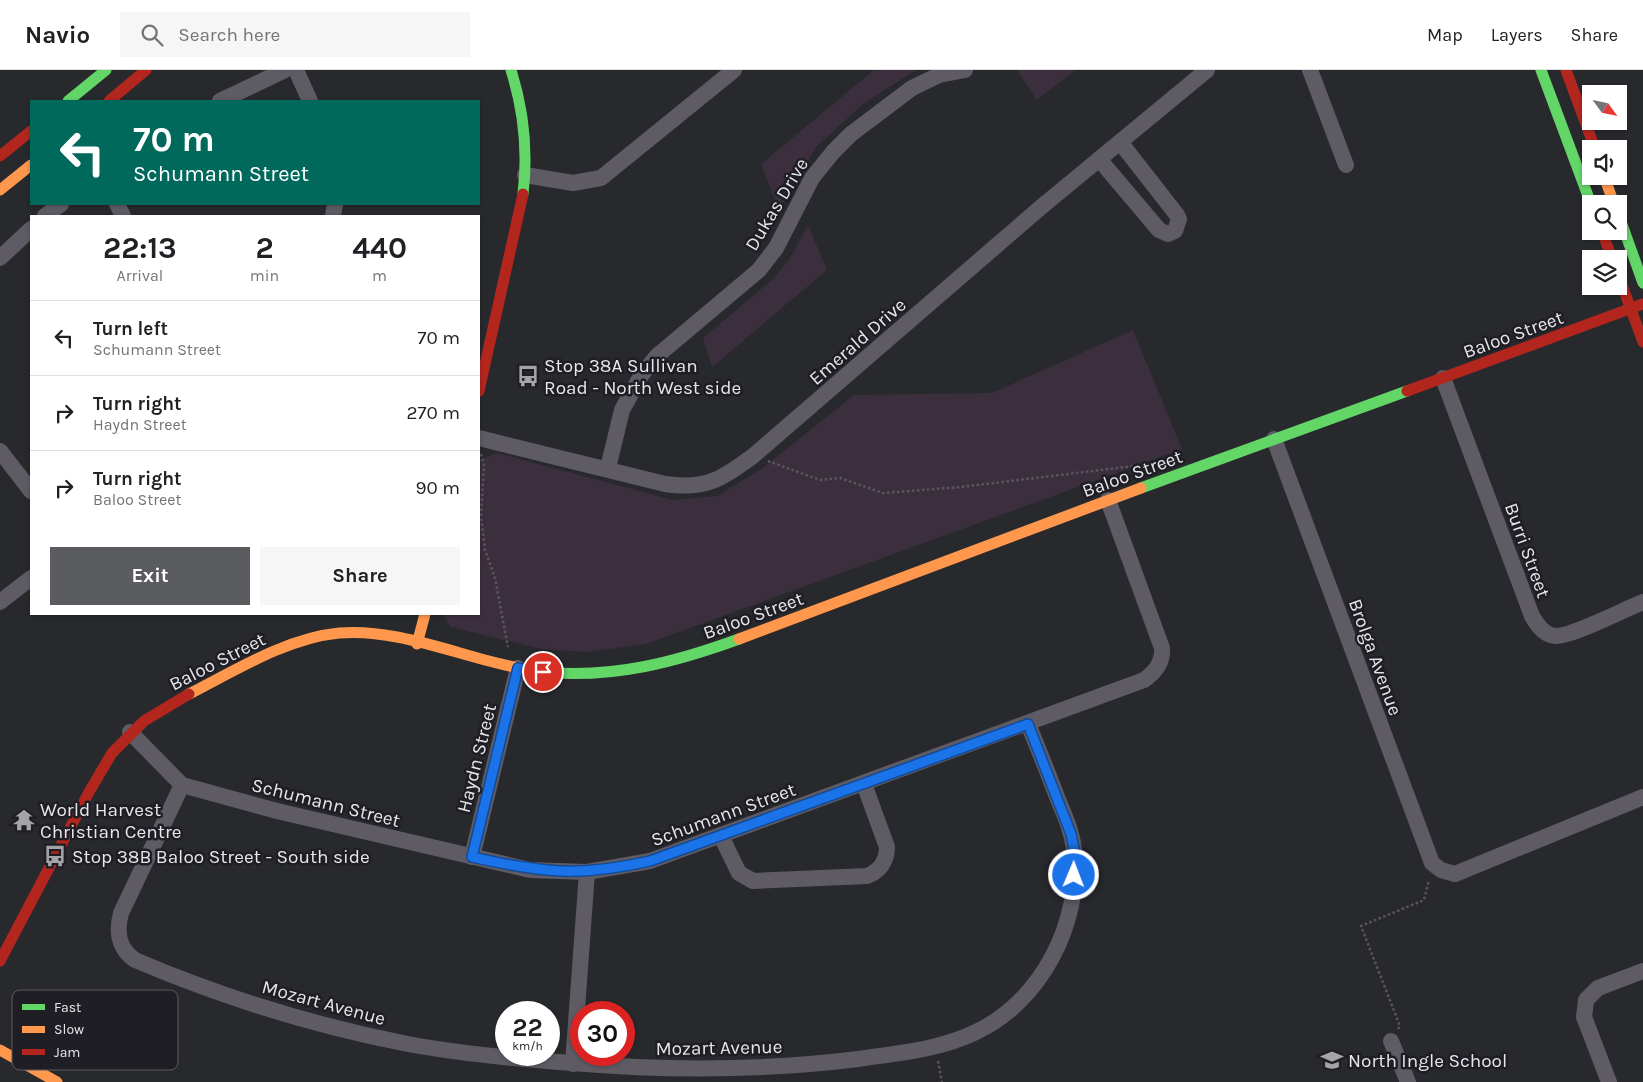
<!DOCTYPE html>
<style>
:root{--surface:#fff;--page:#f6f6f6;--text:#202124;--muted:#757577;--line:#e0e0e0;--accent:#5b5c5f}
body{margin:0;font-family:Karla,sans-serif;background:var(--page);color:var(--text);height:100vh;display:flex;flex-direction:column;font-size:19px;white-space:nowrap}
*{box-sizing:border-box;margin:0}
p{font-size:16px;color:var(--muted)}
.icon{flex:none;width:28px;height:28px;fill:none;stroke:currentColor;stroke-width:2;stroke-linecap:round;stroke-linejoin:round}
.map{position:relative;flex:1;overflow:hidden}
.details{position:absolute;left:30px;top:145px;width:450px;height:400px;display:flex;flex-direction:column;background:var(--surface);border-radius:0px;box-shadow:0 1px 4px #0004}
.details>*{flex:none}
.banner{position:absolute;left:30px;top:30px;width:450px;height:105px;border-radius:0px;box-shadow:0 1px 4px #0004;background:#00695c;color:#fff;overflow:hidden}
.needle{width:32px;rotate:123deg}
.buttons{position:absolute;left:1582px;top:15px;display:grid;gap:10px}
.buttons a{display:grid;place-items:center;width:45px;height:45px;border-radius:0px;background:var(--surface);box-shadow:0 1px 4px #0004;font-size:25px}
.speed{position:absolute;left:495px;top:931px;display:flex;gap:10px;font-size:25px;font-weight:700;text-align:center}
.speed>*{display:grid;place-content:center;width:65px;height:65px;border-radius:50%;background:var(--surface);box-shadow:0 1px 4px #0004;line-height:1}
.speed small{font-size:12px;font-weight:400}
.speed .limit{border:8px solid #d22;background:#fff;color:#111}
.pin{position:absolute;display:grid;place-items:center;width:42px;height:42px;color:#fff;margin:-21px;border:2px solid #fff;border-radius:50%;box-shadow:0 1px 5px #0007}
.me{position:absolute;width:55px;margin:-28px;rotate:1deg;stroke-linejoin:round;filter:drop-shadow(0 0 4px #0008)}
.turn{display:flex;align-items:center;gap:18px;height:105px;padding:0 20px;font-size:22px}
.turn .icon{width:65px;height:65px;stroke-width:2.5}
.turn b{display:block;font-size:35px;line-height:42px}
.eta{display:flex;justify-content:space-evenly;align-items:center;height:85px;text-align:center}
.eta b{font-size:30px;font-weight:700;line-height:35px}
.primary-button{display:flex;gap:10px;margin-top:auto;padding:10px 20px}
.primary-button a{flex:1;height:58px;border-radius:0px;background:var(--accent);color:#fff;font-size:20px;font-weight:700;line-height:58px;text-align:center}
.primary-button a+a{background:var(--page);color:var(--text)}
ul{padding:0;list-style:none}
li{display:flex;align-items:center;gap:15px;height:75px;padding:0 20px;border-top:1px solid var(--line)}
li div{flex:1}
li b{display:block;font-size:19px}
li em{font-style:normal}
header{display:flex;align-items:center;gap:30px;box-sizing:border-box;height:70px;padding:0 25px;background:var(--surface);border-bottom:1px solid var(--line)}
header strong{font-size:24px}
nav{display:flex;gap:28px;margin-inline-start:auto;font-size:18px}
.search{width:350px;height:45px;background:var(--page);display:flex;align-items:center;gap:12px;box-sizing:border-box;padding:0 18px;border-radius:0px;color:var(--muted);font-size:19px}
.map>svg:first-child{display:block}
.green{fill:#3c2f3d}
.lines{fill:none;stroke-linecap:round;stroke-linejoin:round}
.path{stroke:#59575d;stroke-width:2.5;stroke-dasharray:2.5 2.5;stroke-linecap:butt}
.street{stroke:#5f5b65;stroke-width:16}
.fast{stroke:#63d668;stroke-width:11}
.slow{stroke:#ff974d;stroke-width:11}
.jam{stroke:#b3261e;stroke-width:11}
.route-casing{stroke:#114b97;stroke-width:12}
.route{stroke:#1a73e8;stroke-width:9}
.labels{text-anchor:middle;stroke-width:5;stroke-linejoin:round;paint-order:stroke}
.street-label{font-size:19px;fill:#e6e6eb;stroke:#1e1e24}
.poi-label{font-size:19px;fill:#e6e6eb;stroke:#1e1e24;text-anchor:start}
.key{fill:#1e1e24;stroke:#5a5a60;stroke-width:1}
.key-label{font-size:14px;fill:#e6e6eb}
</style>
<header>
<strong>Navio</strong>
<div class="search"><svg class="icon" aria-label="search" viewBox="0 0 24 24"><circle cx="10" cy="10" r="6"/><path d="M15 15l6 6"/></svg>Search here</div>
<nav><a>Map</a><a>Layers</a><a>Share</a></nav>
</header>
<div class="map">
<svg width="1643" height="1012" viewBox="0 0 1643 1012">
<rect width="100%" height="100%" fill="#28292d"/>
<g class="green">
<polygon points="874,0 916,0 863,34 816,77 779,140 761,94"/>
<polygon points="1017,0 1075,0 1037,30"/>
<polygon points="808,155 827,200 712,297 703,268 771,211 789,190"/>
<polygon points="1133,260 1182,379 646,574 586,582 541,579 451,557 444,546 445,544 479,544 479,390 497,383 673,430 717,426 760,400 854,325 992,323"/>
</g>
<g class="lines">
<g class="path">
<polyline points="481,384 484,395 481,446 485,480 495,508 508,577"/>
<polyline points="768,391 820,410 840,408 883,423 961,417 1150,394"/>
<polyline points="1398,959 1400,956 1361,856 1424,830 1429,810"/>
<polyline points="938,991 942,1012"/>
</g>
<g class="street">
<polyline points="296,0 310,31"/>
<polyline points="1310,0 1346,95"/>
<polyline points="220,31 285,0"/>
<polyline points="1099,89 1159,160 1168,164 1175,161 1179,149 1177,145 1120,72"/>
<polyline points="525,105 573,113 601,108 734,0"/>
<polyline points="117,134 123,146"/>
<polyline points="45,146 61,134"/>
<polyline points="333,146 335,134"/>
<polyline points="0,188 31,159"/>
<path d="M 1443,308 L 1532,546 C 1537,555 1544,565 1555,566 C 1571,567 1625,539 1643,532"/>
<path d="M 479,368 L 665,414 C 706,420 721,409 753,386 L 1040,138 L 1207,0"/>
<polyline points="1274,369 1432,793 1441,800 1455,804 1643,727"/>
<polyline points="0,381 31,421"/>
<polyline points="608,398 622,340 642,304 658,285 759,200 776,178 812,108 833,82 851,64 912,18 939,5 965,0"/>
<polyline points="0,532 31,508"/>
<path d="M 130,662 L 182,715 L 277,741 L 530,800 L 587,802 L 650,791 L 1144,610 C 1156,602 1163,592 1162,578 L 1108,430"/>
<path d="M 182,715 L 121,843 C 116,862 118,878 135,890 C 222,927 315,956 408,974 C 462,984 517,989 572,993 C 668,1001 762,1001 858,989 C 898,983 939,980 976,962 C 1042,931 1082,851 1074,780 C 1072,761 1064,744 1057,727 C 1048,703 1038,678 1028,654"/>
<path d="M 721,766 L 739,803 L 753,811 L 867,806 C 880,801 887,791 887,777 L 864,714"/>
<polyline points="472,787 518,598"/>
<polyline points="1391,971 1408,1012"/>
<polyline points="573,994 587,802"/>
<polyline points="1609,1012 1584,947 1586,930 1598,918 1643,901"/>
</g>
<g class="fast">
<path d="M 511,0 C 524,41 528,82 523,124"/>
<polyline points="1541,0 1591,134"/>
<polyline points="68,31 106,0"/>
<polyline points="1619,146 1643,213"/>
<polyline points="1141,418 1407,321"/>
<path d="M 544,602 C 612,609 676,592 739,569"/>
</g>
<g class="slow">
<polyline points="1604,106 1614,134"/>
<polyline points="0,120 31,95"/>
<polyline points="739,569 1141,418"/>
<polyline points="417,574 425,544"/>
<path d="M 189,624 C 236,600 287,568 339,563 C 404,557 478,595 544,602"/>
<polyline points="0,980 57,1012"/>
</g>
<g class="jam">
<polyline points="1566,0 1595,79"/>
<polyline points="109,31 146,0"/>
<polyline points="0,86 31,61"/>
<polyline points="1602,161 1612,189"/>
<polyline points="1619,207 1643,272"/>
<polyline points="479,321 523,124"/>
<polyline points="1407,321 1643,234"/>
<polyline points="0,891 89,722 112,683 144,651 189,624"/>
</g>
</g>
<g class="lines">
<g class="route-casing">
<path id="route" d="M 543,602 L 518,598 L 472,787 C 543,803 579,807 650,791 L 1028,654 L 1071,764 L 1074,779 L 1074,805"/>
</g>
<use href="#route" class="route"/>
</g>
<defs>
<g id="bus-bare" transform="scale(1.725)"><path d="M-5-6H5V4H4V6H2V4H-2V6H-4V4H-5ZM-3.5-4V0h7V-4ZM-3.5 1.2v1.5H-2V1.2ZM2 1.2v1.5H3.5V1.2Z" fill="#a4a4a8" stroke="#1e1e24" stroke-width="2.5" paint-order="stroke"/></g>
<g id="temple-bare" transform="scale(1.725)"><path d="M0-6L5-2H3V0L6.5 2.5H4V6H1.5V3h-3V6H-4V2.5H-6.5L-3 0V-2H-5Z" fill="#a4a4a8" stroke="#1e1e24" stroke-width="2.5" paint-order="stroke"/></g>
<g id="school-bare" transform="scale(1.725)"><path d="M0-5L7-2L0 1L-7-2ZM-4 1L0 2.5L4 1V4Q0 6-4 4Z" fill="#a4a4a8" stroke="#1e1e24" stroke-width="2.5" paint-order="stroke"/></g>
</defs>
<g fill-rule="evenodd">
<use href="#bus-bare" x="528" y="306"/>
<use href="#temple-bare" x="24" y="750"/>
<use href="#bus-bare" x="55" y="786"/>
<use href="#school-bare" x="1332" y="990"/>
</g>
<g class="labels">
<g class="street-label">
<text transform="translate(776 134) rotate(-59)" y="7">Dukas Drive</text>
<text transform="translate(1513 264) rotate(-20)" y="7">Baloo Street</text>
<text transform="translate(857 271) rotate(-41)" y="7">Emerald Drive</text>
<text transform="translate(1132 403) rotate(-20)" y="7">Baloo Street</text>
<text transform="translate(1528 480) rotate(70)" y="7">Burri Street</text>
<text transform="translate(753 545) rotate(-20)" y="7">Baloo Street</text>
<text transform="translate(1376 587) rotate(70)" y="7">Brolga Avenue</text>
<text transform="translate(217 591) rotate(-27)" y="7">Baloo Street</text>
<text transform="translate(476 688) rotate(-76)" y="7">Haydn Street</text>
<text transform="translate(326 732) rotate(14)" y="7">Schumann Street</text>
<text transform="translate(723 744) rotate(-20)" y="7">Schumann Street</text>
<text transform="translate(324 932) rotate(15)" y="7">Mozart Avenue</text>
<text transform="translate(719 977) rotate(-1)" y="7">Mozart Avenue</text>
</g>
<g class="poi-label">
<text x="544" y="302">Stop 38A Sullivan<tspan x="544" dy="22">Road - North West side</tspan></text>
<text x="40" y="746">World Harvest<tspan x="40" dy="22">Christian Centre</tspan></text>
<text x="72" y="793">Stop 38B Baloo Street - South side</text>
<text x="1348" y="997">North Ingle School</text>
</g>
</g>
<rect x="12" y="920" width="166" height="80" rx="8" class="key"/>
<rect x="22" y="934" width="23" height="6" fill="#63d668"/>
<rect x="22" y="956" width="23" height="7" fill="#ff974d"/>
<rect x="22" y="979" width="23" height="6" fill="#b3261e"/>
<g class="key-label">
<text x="54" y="942">Fast</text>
<text x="54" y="964">Slow</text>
<text x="54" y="987">Jam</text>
</g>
</svg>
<div class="buttons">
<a><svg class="needle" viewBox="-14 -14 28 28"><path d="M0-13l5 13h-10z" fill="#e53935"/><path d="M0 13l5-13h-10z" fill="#757577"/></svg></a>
<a><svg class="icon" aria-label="sound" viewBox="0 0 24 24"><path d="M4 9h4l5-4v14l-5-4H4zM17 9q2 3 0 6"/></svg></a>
<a><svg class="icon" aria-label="search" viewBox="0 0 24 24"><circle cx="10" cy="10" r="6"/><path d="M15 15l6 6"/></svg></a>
<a><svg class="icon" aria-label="layers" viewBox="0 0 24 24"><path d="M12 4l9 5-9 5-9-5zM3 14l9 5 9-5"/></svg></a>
</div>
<div class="speed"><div>22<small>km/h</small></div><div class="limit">30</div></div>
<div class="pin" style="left:543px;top:602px;background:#d93025"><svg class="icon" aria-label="arrive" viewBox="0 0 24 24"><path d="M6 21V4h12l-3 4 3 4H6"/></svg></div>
<svg class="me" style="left:1074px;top:805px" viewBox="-20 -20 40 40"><circle r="17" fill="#1a73e8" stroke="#fff" stroke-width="3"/><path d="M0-11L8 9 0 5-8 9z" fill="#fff"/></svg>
<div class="banner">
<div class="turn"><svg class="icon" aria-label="left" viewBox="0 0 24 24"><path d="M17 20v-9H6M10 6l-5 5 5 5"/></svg><div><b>70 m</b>Schumann Street</div></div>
</div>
<section class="details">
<div class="eta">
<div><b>22:13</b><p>Arrival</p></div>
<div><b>2</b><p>min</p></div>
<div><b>440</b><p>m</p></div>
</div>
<ul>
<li><svg class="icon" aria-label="left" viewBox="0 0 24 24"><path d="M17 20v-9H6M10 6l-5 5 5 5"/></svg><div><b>Turn left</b><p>Schumann Street</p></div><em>70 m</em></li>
<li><svg class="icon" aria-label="right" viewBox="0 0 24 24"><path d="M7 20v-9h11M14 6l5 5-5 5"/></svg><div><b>Turn right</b><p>Haydn Street</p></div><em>270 m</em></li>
<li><svg class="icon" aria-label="right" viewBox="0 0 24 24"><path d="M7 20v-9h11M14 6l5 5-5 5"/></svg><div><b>Turn right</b><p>Baloo Street</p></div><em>90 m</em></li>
</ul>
<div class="primary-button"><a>Exit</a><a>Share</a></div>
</section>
</div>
